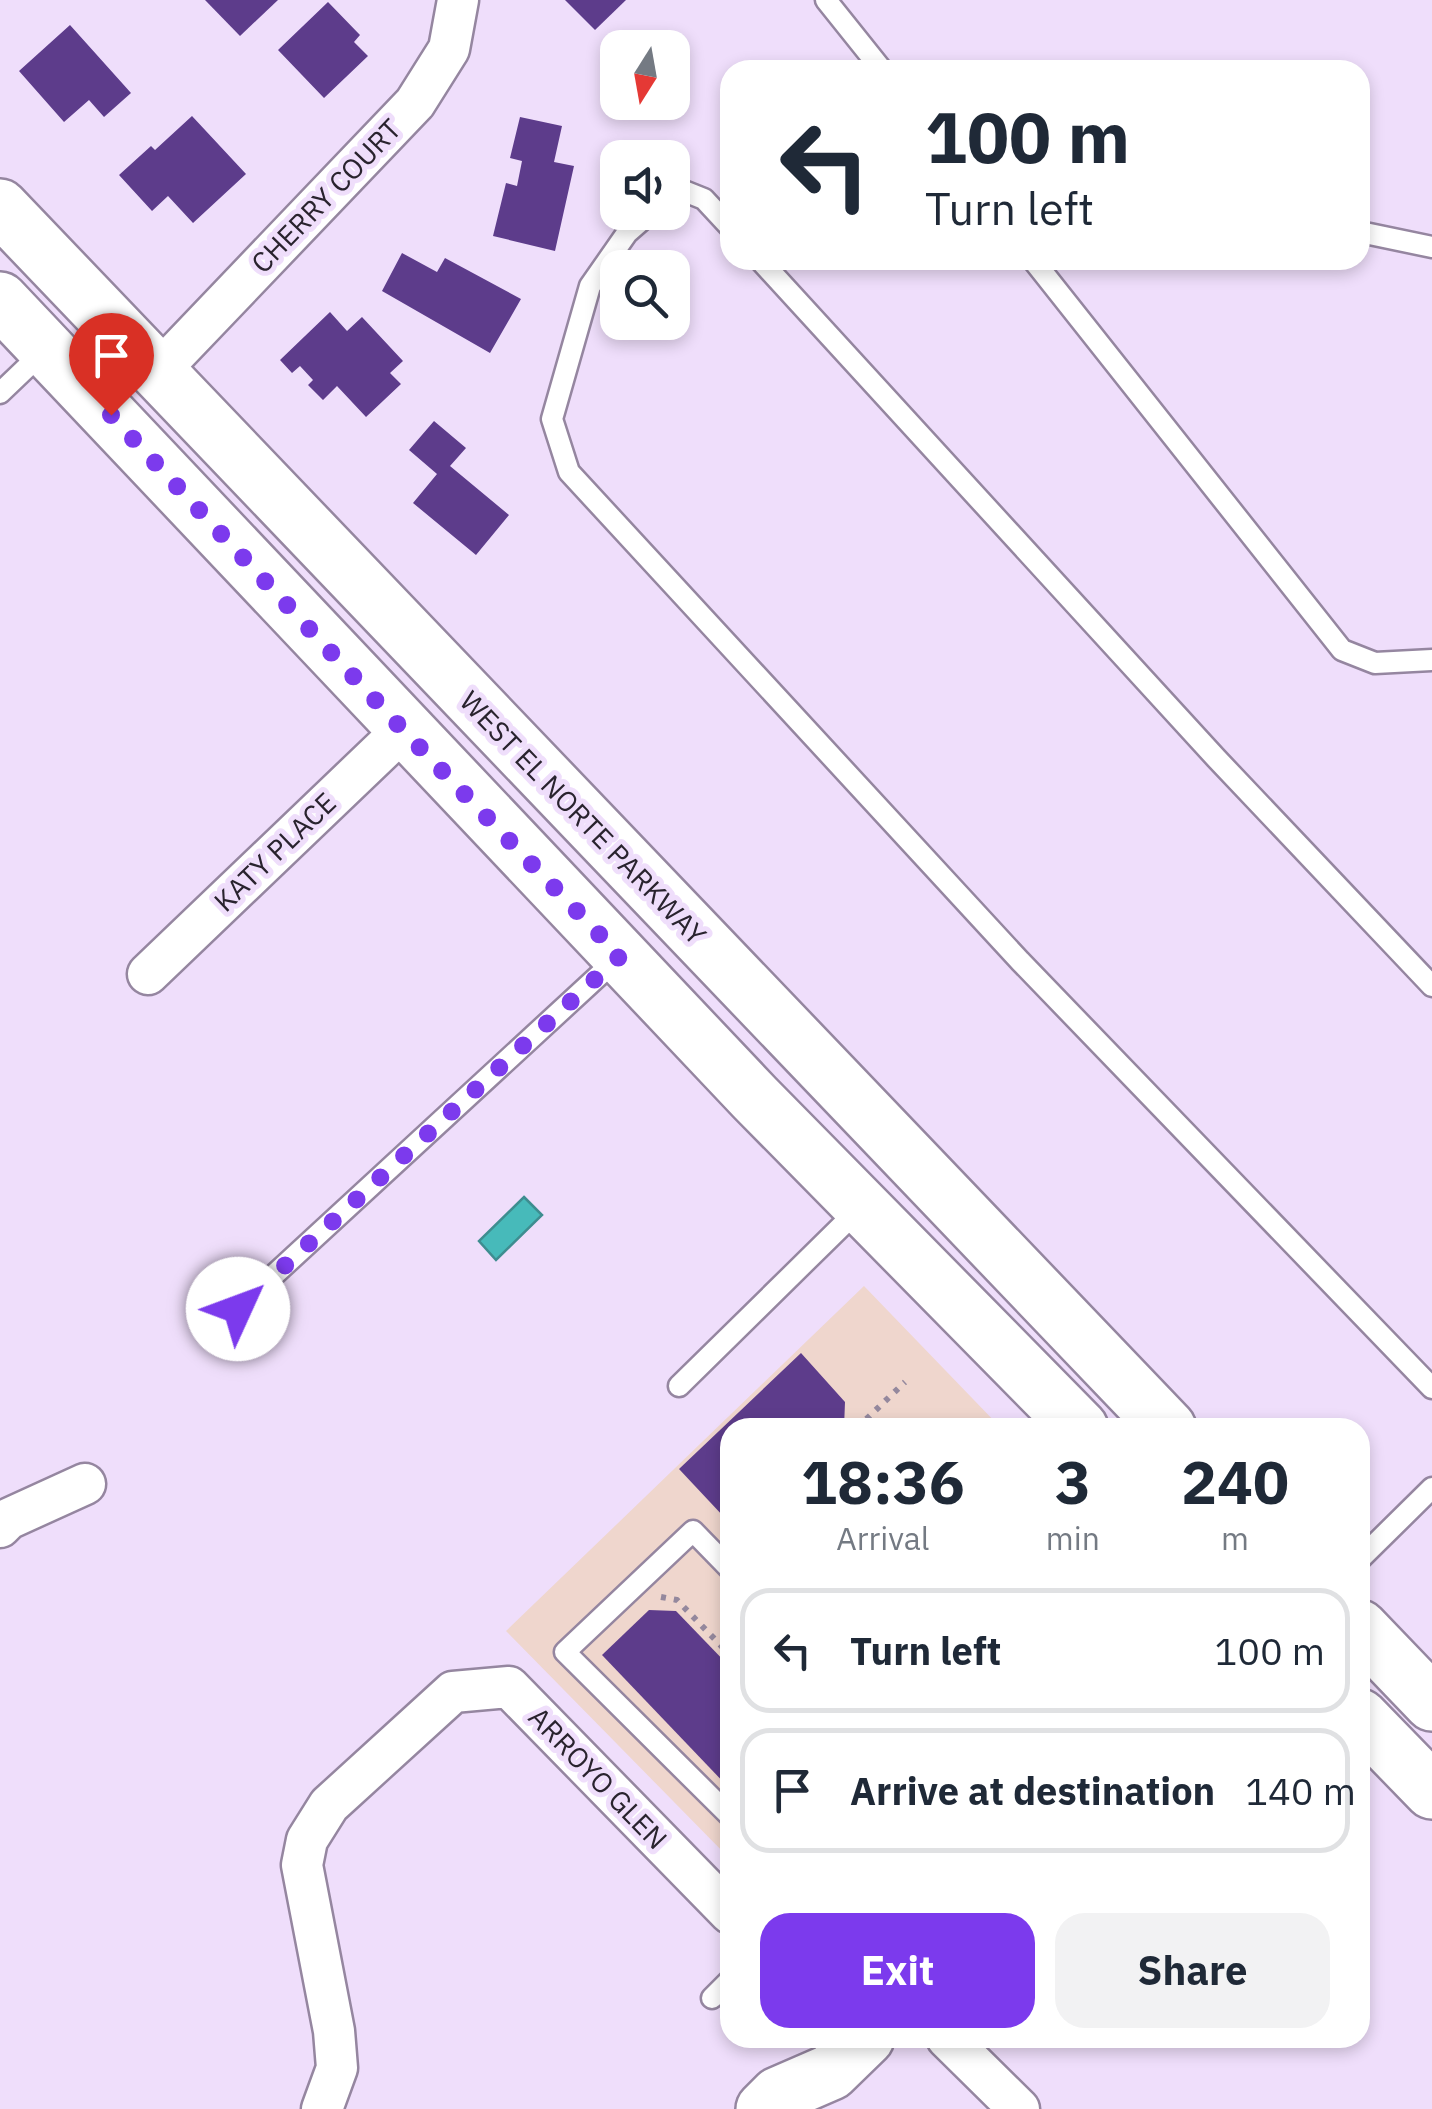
<!DOCTYPE html>
<style>
:root{--surface:#fff;--page:#f2f2f3;--text:#1f2937;--muted:#747a83;--line:#e0e1e3;--accent:#7c3aed}
body{margin:0;font-family:"IBM Plex Sans",sans-serif;background:var(--page);color:var(--text);height:100vh;display:flex;flex-direction:column;font-size:38px;white-space:nowrap}
*{box-sizing:border-box;margin:0}
p{font-size:32px;color:var(--muted)}
.icon{flex:none;width:55px;height:55px;fill:none;stroke:currentColor;stroke-width:2;stroke-linecap:round;stroke-linejoin:round}
.map{position:relative;flex:1;overflow:hidden}
.sheet{position:absolute;left:720px;top:1418px;width:650px;height:630px;display:flex;flex-direction:column;background:var(--surface);border-radius:30px;box-shadow:0 5px 15px #0003}
.sheet>*{flex:none}
.banner{position:absolute;left:720px;top:60px;width:650px;height:210px;border-radius:30px;box-shadow:0 5px 15px #0003;background:#fff;color:var(--text);overflow:hidden}
.needle{width:65px;rotate:191deg}
.buttons{position:absolute;left:600px;top:30px;display:grid;gap:20px}
.buttons a{display:grid;place-items:center;width:90px;height:90px;border-radius:20px;background:var(--surface);box-shadow:0 5px 15px #0003;font-size:50px}
.pin{position:absolute;display:grid;place-items:center;width:85px;height:85px;color:#fff;margin:-102px -42px;border-radius:50% 50% 50% 0;rotate:-45deg;box-shadow:0 0 10px #0007}
.pin .icon{rotate:45deg}
.me{position:absolute;width:110px;margin:-55px;rotate:47deg;stroke-linejoin:round;filter:drop-shadow(0 0 8px #0008)}
.turn{display:flex;align-items:center;gap:35px;height:210px;padding:0 40px;font-size:45px}
.turn .icon{width:130px;height:130px;stroke-width:2.5}
.turn b{display:block;font-size:70px;line-height:85px}
.eta{display:flex;justify-content:space-evenly;align-items:center;height:170px;text-align:center}
.eta b{font-size:60px;font-weight:800;line-height:70px}
.cta{display:flex;gap:20px;margin-top:auto;padding:20px 40px}
.cta a{flex:1;height:115px;border-radius:30px;background:var(--accent);color:#fff;font-size:40px;font-weight:800;line-height:115px;text-align:center}
.cta a+a{background:var(--page);color:var(--text)}
ul{padding:0;list-style:none}
li{display:flex;align-items:center;gap:30px;height:125px;margin:0 20px 15px;padding:0 20px;border:5px solid var(--line);border-radius:30px}
li div{flex:1}
li b{display:block;font-size:38px}
li em{font-style:normal}
.map>svg:first-child{display:block}
.commercial{fill:#efd6cd}
.water{fill:#47baba;stroke:#3e8d90;stroke-width:2.5}
.building{fill:#5d3c8b}
.lines{fill:none;stroke-linecap:round;stroke-linejoin:round}
.service-casing{stroke:#9586a0;stroke-width:25}
.minor-casing{stroke:#9586a0;stroke-width:45}
.secondary-casing{stroke:#9586a0;stroke-width:60}
.path{stroke:#94889d;stroke-width:6;stroke-dasharray:5 8;stroke-linecap:butt}
.service{stroke:#fff;stroke-width:20}
.minor{stroke:#fff;stroke-width:40}
.secondary{stroke:#fff;stroke-width:55}
.route{stroke:#7c3aed;stroke-width:18;stroke-dasharray:0 32.4}
.labels{text-anchor:middle;stroke-width:10;stroke-linejoin:round;paint-order:stroke}
.street-label{font-size:28px;fill:#29232e;stroke:#efdefb}
</style>
<div class="map">
<svg width="1432" height="2109" viewBox="0 0 1432 2109">
<rect width="100%" height="100%" fill="#efdefb"/>
<polygon class="commercial" points="864,1286 1000,1427 730,1428 730,1859 506,1631"/>
<polygon class="water" points="524,1197 542,1215 496,1260 479,1241"/>
<g class="building">
<polygon points="205,0 278,0 240,36"/>
<polygon points="565,0 626,0 595,30"/>
<polygon points="328,2 360,35 354,42 368,56 324,98 278,50"/>
<polygon points="70,25 131,93 104,117 89,100 64,122 19,71"/>
<polygon points="192,116 246,174 193,223 168,196 152,211 119,175 151,146 155,150"/>
<polygon points="520,117 562,126 554,162 574,166 555,251 493,236 506,183 517,186 522,161 510,158"/>
<polygon points="402,253 437,272 445,258 521,299 490,353 382,291"/>
<polygon points="330,312 347,331 362,317 403,361 390,373 401,384 366,417 337,386 323,400 308,385 313,380 300,366 292,373 280,360"/>
<polygon points="434,421 466,448 450,466 509,515 476,555 413,503 437,474 409,450"/>
<polygon points="801,1353 845,1402 844,1428 730,1428 730,1517 724,1517 679,1469"/>
<polygon points="649,1610 676,1611 730,1667 730,1789 602,1655"/>
</g>
<g class="lines">
<g class="service-casing">
<g id="service">
<polyline points="826,0 882,70"/>
<polyline points="672,194 679,189 704,199 730,227"/>
<polyline points="651,212 627,233 590,286 552,419 569,472 1020,961 1432,1388"/>
<polyline points="1360,232 1432,247"/>
<polyline points="760,260 1216,758 1432,986"/>
<polyline points="1033,260 1342,650 1375,663 1432,660"/>
<polyline points="0,393 45,350"/>
<polyline points="237,1309 619,957"/>
<polyline points="679,1386 859,1209"/>
<polyline points="1360,1559 1432,1488"/>
<polyline points="730,1569 693,1531 565,1652 730,1816"/>
<polyline points="712,1998 730,1980"/>
</g>
</g>
<g class="minor-casing">
<g id="minor">
<polyline points="158,372 415,103 449,49 458,0"/>
<polyline points="148,974 403,730"/>
<polyline points="0,1527 8,1519 85,1484"/>
<polyline points="947,2038 1019,2109"/>
<polyline points="322,2109 337,2068 334,2031 302,1865 307,1840 329,1805 453,1692 509,1687 730,1913"/>
</g>
</g>
<g class="secondary-casing">
<g id="secondary">
<polyline points="0,207 1168,1428"/>
<polyline points="0,300 755,1098 1080,1428"/>
<polyline points="1360,1628 1432,1703"/>
<polyline points="1360,1717 1432,1791"/>
<polyline points="764,2109 778,2095 831,2072 866,2038"/>
</g>
</g>
<g class="path">
<polyline points="857,1428 905,1382"/>
<polyline points="661,1597 677,1600 730,1655"/>
</g>
<use href="#service" class="service"/>
<use href="#minor" class="minor"/>
<use href="#secondary" class="secondary"/>
</g>
<g class="lines">
<polyline class="route" points="111,415 403,730 620,956 238,1309"/>
</g>
<g class="labels">
<g class="street-label">
<text transform="translate(326 196) rotate(-46)" y="10">CHERRY COURT</text>
<text transform="translate(583 818) rotate(46)" y="10">WEST EL NORTE PARKWAY</text>
<text transform="translate(275 852) rotate(-44)" y="10">KATY PLACE</text>
<text transform="translate(598 1778) rotate(46)" y="10">ARROYO GLEN</text>
</g>
</g>
</svg>
<div class="buttons">
<a><svg class="needle" viewBox="-14 -14 28 28"><path d="M0-13l5 13h-10z" fill="#e53935"/><path d="M0 13l5-13h-10z" fill="#747a83"/></svg></a>
<a><svg class="icon" aria-label="sound" viewBox="0 0 24 24"><path d="M4 9h4l5-4v14l-5-4H4zM17 9q2 3 0 6"/></svg></a>
<a><svg class="icon" aria-label="search" viewBox="0 0 24 24"><circle cx="10" cy="10" r="6"/><path d="M15 15l6 6"/></svg></a>
</div>
<div class="pin" style="left:111px;top:415px;background:#d93025"><svg class="icon" aria-label="arrive" viewBox="0 0 24 24"><path d="M6 21V4h12l-3 4 3 4H6"/></svg></div>
<svg class="me" style="left:238px;top:1309px" viewBox="-20 -20 40 40"><circle r="19" fill="#fff"/><path d="M0-13L10 11 0 6-10 11z" fill="#7c3aed"/></svg>
<div class="banner">
<div class="turn"><svg class="icon" aria-label="left" viewBox="0 0 24 24"><path d="M17 20v-9H6M10 6l-5 5 5 5"/></svg><div><b>100 m</b>Turn left</div></div>
</div>
<section class="sheet">
<div class="eta">
<div><b>18:36</b><p>Arrival</p></div>
<div><b>3</b><p>min</p></div>
<div><b>240</b><p>m</p></div>
</div>
<ul>
<li><svg class="icon" aria-label="left" viewBox="0 0 24 24"><path d="M17 20v-9H6M10 6l-5 5 5 5"/></svg><div><b>Turn left</b></div><em>100 m</em></li>
<li><svg class="icon" aria-label="arrive" viewBox="0 0 24 24"><path d="M6 21V4h12l-3 4 3 4H6"/></svg><div><b>Arrive at destination</b></div><em>140 m</em></li>
</ul>
<div class="cta"><a>Exit</a><a>Share</a></div>
</section>
</div>
